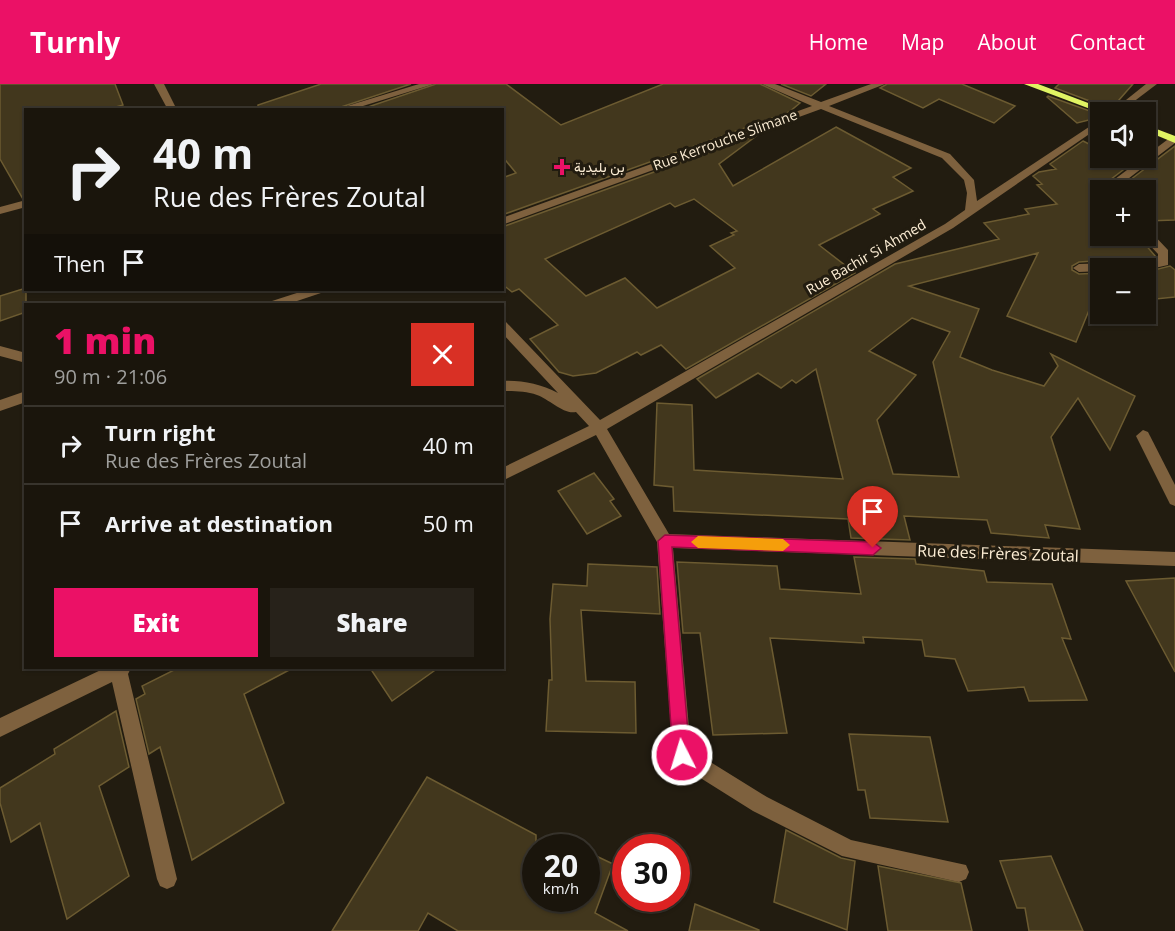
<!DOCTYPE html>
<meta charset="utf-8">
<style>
:root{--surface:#1a150c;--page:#27221a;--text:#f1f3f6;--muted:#9f9f9d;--line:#38342d;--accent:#eb1166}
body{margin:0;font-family:"Open Sans",Vazirmatn,sans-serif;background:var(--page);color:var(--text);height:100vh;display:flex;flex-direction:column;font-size:22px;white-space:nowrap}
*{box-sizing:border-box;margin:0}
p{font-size:20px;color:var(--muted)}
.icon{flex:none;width:33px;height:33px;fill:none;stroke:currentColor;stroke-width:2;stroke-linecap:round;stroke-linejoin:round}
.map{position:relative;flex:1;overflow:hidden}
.side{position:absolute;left:24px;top:219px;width:480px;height:366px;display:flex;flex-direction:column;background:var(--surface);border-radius:0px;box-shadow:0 2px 4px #0004,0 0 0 2px var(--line)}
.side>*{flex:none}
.top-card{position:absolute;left:24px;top:24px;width:480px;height:183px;border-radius:0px;box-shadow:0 2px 4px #0004,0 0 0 2px var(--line);background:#1a150c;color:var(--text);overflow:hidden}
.fabs{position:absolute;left:1090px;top:18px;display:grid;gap:12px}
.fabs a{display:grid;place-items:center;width:66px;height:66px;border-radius:0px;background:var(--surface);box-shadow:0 2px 4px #0004,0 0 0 2px var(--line);font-size:30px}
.speed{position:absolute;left:522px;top:750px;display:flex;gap:12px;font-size:30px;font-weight:700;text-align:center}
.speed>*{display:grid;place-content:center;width:78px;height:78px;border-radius:50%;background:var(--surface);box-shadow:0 2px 4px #0004,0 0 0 2px var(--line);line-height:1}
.speed small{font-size:15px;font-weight:400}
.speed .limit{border:9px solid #d22;background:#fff;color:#111}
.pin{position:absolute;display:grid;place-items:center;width:51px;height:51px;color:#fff;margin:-62px -26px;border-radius:50% 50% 50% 0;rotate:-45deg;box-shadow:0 0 6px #0007}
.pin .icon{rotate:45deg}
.me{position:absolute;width:66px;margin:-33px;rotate:355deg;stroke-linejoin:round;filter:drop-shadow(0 0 4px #0008)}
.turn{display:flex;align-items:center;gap:21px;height:126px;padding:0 30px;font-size:27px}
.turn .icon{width:78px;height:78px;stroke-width:2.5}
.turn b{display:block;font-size:42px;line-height:51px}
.then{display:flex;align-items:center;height:57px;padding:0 30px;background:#0003;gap:12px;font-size:22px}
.round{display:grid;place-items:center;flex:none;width:63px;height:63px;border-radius:0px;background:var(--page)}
.headline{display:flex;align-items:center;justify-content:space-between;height:102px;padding:0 30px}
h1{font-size:36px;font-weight:800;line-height:45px;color:var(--accent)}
.primary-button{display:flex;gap:12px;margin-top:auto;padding:12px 30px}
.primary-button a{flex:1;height:69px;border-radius:0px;background:var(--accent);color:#fff;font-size:24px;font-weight:800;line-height:69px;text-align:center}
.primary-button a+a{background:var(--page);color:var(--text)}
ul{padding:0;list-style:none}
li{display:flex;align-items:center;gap:18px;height:78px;padding:0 30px;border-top:2px solid var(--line)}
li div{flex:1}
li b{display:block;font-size:22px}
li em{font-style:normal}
header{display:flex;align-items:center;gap:36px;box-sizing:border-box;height:84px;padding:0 30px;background:var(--accent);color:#fff}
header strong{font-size:28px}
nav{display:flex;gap:33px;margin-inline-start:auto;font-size:21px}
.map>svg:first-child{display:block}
.building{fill:#42371d;stroke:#6c5b31;stroke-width:1.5;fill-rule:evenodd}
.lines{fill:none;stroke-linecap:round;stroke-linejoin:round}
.minor{fill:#7e613e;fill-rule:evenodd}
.major{fill:#e0f463;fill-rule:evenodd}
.route{fill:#eb1166;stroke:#990b42;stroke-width:1.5}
.slow{fill:#f59e0b}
.poi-dot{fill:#eb1166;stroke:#221c10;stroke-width:2}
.labels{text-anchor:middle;stroke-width:6;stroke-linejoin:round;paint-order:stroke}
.far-street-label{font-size:14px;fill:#fcedd4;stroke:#221c10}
.far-poi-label{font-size:14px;fill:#fcedd4;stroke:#221c10;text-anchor:start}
.street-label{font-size:16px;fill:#fcedd4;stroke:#221c10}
</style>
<header>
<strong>Turnly</strong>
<nav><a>Home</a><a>Map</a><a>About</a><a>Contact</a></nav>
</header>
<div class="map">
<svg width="1175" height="847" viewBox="0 0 1175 847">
<rect width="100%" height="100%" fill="#221c10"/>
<g class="building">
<polygon points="0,0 115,0 123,21 105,26 26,26 26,114 23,115 0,75"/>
<polygon points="321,0 411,0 332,26 258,26 258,21"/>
<polygon points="436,0 506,0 561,41 663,0 760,0 800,19 789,28 502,131 502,94 516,89 502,72 502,26 359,26"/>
<polygon points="781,0 826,0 811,12"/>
<polygon points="887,0 962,0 1015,22 994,39 939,15 923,24 880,4"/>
<polygon points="1059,0 1133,0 1111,25 1055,4"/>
<polygon points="1048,12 1101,31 1101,33 1077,39 1047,13"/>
<path d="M 836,43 L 911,84 L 893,93 L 913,107 L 873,125 L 880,130 L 819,161 L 855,189 L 686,285 L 661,261 L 641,271 L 637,268 L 596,289 L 573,292 L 559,288 L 530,255 L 558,241 L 519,205 L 512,208 L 502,200 L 502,143 L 759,50 L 719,80 L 733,102 ZM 694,115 L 737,147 L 731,149 L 734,151 L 710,162 L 735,184 L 657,224 L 625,194 L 586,212 L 545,175 L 670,119 L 675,123 Z"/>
<path d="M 1083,57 L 1101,66 L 1101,74 L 1118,74 L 1131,80 L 1110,96 L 1108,106 L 1101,106 L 1101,152 L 1138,152 L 1156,173 L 1079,178 L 1072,182 L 1072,186 L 1079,190 L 1101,189 L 1101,215 L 1094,214 L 1076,258 L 1007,232 L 1038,169 L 909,202 L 979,225 L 960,273 L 992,286 L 1044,302 L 1058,282 L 1051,270 L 1135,312 L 1110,366 L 1078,314 L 1051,353 L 1080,445 L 1045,441 L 1049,454 L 991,449 L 987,436 L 904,432 L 910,456 L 851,454 L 848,435 L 674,427 L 673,403 L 654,401 L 657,319 L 692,321 L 694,386 L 843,395 L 816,285 L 796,299 L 792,296 L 781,304 L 758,289 L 716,314 L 697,295 L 895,180 L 999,155 L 984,139 L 1029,130 L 1025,125 L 1057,120 L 1037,101 L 1042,100 L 1033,92 L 1039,88 L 1056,85 L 1050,80 ZM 912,234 L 950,248 L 933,278 L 959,393 L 893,390 L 877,336 L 916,291 L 869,267 Z"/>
<polygon points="1175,62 1175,136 1146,137 1146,106 1122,106 1122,102"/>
<polygon points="1170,182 1175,186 1175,213 1146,216 1146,188"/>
<polygon points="26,204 26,228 0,237 0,212"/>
<polygon points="594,389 614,415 610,417 621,432 587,450 558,407"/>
<polygon points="854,473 915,475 916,480 984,487 987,498 1052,500 1071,555 1062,554 1087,616 1029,617 1024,603 968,607 955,575 925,572 922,556 863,553 864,559 770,554 787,649 713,651 700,549 683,549 677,478 777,482 780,505 861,510"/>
<polygon points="588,480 657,483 660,530 581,526 586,597 635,598 636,649 546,647 549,596 552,596 550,535 553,500 587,502"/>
<polygon points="1175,494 1175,588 1126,497"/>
<polygon points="178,584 293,584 244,610 284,719 192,776 160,663 149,670 136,615 145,610 142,602"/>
<polygon points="370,584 438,584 392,617"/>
<polygon points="116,627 129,683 99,702 129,792 67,835 40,739 11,758 0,719 0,704 55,670 54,665"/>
<polygon points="849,650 930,653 948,738 870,734 865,706 858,706"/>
<polygon points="427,693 536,751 536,814 586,814 586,784 592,770 613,780 595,829 628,847 458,847 428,829 418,847 332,847"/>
<polygon points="786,746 841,774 855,777 847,846 774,818"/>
<polygon points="1051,772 1083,847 1029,847 1025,824 1017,824 1000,777"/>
<polygon points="878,782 961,799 972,847 888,847"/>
<polygon points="695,820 759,846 759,847 689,847"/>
</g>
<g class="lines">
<g class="minor">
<polygon points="154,0 164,0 177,26 168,26"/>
<polygon points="419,0 434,0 350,26 334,26"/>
<path d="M 762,0 L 775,0 L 821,18 L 871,0 L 885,0 L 829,22 L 950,70 L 974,96 L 977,117 L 1101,35 L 1101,42 L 953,144 L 607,345 L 669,450 L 1175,468 L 1175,482 L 673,464 L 691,666 L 767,713 L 851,756 L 966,781 L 969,788 L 966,795 L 959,798 L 842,772 L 753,727 L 675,678 L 673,671 L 657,458 L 596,351 L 502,397 L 502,384 L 589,342 L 576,328 C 564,331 549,315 537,311 C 526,307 514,307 502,307 L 502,297 C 522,296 540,300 558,309 L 502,249 L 502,237 L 506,238 L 600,336 L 945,140 L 965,126 L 967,109 L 964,96 L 942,74 L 821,25 L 502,141 L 502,134 L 812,22 Z"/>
<polygon points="1146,0 1157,0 1120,28 1111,28"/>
<polygon points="1175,52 1175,59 1120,101 1120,106 1110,106 1111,98 1171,53"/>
<polygon points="26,116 26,123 0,130 0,123"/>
<polygon points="1146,146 1150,147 1168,166 1168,181 1146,186 1101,184 1101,187 1079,188 1073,184 1079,180 1145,178 1158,175 1158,170 1141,152 1146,152"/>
<polygon points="306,206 323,206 321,209 288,220 270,220 272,217"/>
<polygon points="0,262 26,269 26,279 0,272"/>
<polygon points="26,307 26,318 0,327 0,316"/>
<polygon points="1143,346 1148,348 1175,401 1175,422 1170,420 1136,352"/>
<polygon points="105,584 131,584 128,590 177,795 174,802 167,805 160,802 157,795 112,598 0,653 0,634"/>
</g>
<g class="major">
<polygon points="1024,0 1038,0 1112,28 1101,29"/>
<polygon points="1146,41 1175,52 1175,59 1146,47"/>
</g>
</g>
<polygon class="route" points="665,451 873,458 881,464 873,471 672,463 690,671 688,677 682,680 676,677 673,671 658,457"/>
<polygon class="slow" points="698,452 783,455 790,461 783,467 698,464 691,458"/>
<path class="poi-dot" d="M559 74h6v6h6v6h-6v6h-6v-6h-6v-6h6z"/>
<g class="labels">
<g class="far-street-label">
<text transform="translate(725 56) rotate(-20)" y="5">Rue Kerrouche Slimane</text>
<text transform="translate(866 173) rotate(-30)" y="5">Rue Bachir Si Ahmed</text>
</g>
<g class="far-poi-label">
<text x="574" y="88">بن بليدية</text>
</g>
<g class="street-label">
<text transform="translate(998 469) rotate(2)" y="6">Rue des Frères Zoutal</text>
</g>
</g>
</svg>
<div class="fabs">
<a><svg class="icon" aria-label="sound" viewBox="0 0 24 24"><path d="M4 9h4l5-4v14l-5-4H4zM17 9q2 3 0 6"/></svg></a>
<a>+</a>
<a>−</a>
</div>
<div class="speed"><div>20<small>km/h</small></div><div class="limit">30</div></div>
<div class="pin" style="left:873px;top:464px;background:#d93025"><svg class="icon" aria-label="arrive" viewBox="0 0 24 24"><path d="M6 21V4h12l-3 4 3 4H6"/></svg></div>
<svg class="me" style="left:682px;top:671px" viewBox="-20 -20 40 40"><circle r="17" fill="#eb1166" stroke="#fff" stroke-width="3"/><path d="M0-11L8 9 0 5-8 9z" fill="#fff"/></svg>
<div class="top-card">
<div class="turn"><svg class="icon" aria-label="right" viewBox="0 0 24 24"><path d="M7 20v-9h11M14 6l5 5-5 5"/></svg><div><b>40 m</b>Rue des Frères Zoutal</div></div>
<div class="then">Then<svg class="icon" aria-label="arrive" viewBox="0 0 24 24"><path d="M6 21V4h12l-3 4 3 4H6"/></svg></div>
</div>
<section class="side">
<div class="headline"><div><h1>1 min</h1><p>90 m · 21:06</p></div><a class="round" style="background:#d93025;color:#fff"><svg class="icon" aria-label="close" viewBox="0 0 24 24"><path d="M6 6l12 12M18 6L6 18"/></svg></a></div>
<ul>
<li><svg class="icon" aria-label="right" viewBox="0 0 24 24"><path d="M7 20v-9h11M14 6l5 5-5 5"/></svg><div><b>Turn right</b><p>Rue des Frères Zoutal</p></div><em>40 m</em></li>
<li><svg class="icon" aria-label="arrive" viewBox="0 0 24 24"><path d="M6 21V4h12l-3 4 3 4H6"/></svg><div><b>Arrive at destination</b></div><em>50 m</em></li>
</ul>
<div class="primary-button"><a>Exit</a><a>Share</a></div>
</section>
</div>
